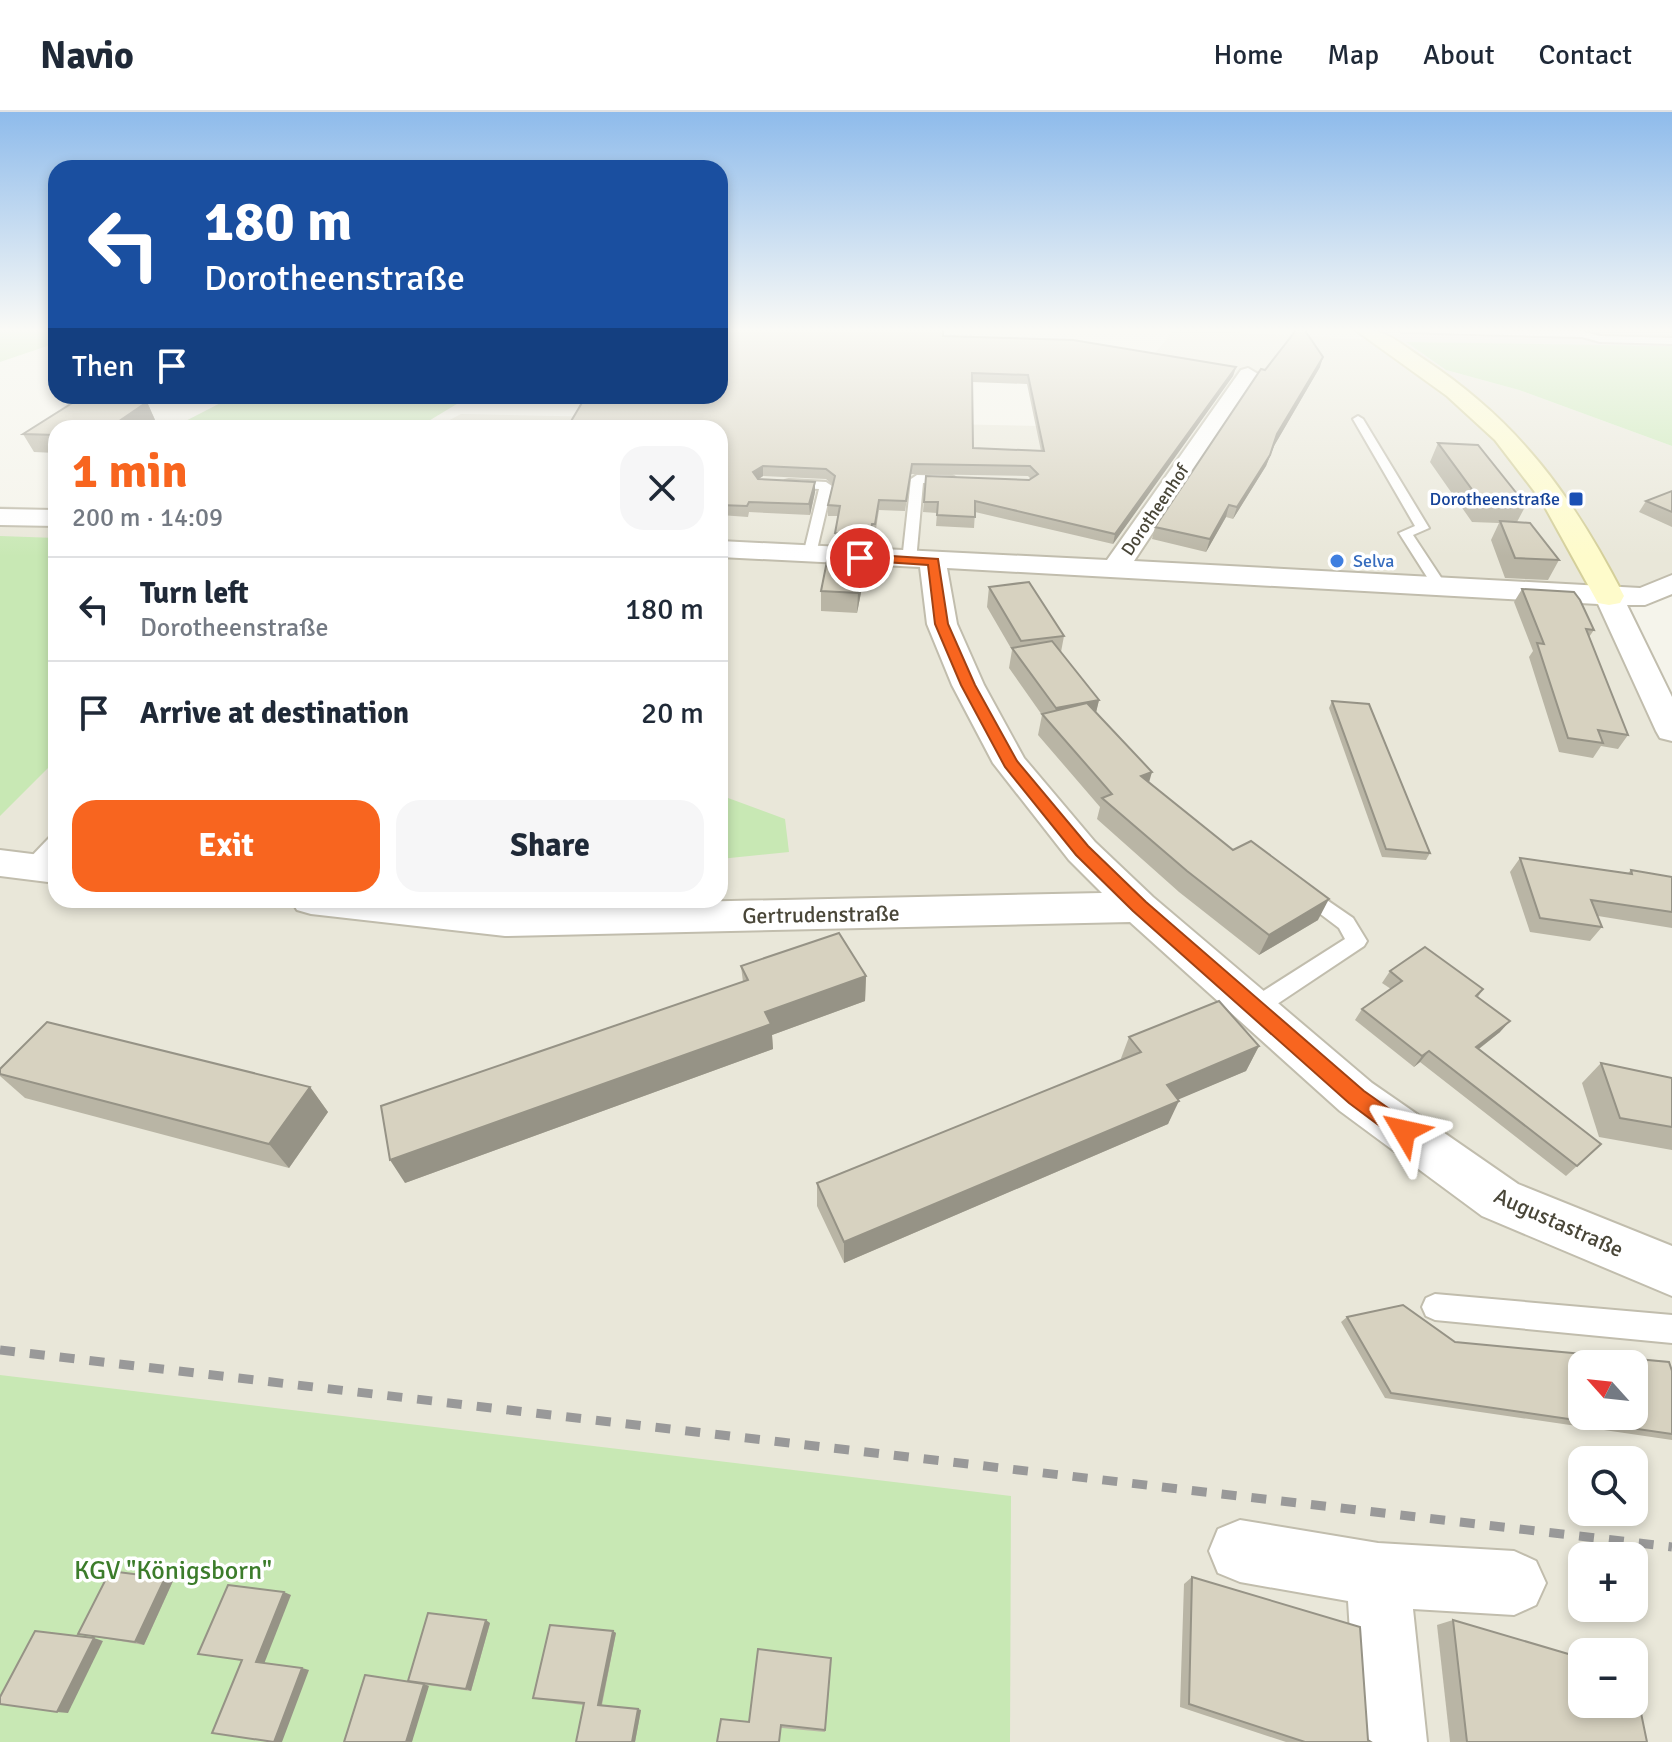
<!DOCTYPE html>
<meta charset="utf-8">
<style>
:root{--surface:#fff;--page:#f6f6f7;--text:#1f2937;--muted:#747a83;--line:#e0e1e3;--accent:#f8651f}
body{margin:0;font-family:Signika,sans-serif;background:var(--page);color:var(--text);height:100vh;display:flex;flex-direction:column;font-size:30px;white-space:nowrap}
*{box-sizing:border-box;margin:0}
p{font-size:26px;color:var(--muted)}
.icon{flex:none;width:44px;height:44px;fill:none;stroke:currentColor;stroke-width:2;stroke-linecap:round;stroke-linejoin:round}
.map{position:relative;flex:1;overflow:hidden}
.side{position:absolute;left:48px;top:308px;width:680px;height:488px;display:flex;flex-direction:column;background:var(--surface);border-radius:24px;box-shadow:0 4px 12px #0003}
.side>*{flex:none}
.hud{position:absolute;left:48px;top:48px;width:680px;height:244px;border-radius:24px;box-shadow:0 4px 12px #0003;background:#1a4fa0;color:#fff;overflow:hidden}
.needle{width:52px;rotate:297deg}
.tools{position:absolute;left:1568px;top:1238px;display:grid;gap:16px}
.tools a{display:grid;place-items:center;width:80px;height:80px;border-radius:16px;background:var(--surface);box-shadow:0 4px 12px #0003;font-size:40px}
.pin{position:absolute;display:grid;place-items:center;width:68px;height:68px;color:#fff;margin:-34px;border:4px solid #fff;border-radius:50%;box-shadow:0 2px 8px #0007}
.me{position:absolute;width:88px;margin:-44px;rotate:306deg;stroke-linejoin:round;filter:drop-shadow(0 0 6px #0008)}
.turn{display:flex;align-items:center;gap:28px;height:168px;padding:0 24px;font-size:36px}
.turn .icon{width:104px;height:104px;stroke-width:2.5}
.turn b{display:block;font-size:56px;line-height:68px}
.then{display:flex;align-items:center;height:76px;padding:0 24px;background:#0003;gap:16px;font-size:30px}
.round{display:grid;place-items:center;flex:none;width:84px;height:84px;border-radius:24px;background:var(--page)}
.head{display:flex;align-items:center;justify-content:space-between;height:136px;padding:0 24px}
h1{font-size:48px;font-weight:700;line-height:60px;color:var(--accent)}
.button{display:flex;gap:16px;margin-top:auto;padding:16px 24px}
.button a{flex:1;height:92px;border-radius:24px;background:var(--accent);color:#fff;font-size:32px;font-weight:700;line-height:92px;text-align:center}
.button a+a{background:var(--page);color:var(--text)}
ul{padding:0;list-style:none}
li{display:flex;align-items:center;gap:24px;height:104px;padding:0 24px;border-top:2px solid var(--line)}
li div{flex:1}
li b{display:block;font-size:30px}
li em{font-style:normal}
header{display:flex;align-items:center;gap:48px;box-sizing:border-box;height:112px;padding:0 40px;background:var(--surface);border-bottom:2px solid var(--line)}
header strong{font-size:38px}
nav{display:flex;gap:44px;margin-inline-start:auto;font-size:28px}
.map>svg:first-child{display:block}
.residential{fill:#e9e7d9;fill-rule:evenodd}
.industrial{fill:#e8e5df}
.green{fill:#c8e8b4}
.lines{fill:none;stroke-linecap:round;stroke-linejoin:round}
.lane-casing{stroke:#c1bdad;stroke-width:4}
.street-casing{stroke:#c1bdad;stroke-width:4}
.secondary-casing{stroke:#d4cf9a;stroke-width:4}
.lane{fill:#fff;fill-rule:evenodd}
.street{fill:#fff;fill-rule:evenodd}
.secondary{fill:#fefbcb;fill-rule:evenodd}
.rail{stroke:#999;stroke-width:9;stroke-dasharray:15 15;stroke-linecap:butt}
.wall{fill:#b9b5a5;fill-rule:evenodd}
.shaded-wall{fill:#969386}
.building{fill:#d7d2c0;stroke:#969386;stroke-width:2;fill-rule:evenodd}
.route{fill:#f8651f;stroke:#a14214;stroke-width:2}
.transit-dot{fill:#1a4fb4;stroke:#fff;stroke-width:3}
.shop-dot{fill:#3f7fe0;stroke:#fff;stroke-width:3}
.labels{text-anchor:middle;stroke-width:7;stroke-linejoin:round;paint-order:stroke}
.far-transit-label{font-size:18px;fill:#164399;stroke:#fff;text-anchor:end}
.far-street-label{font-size:18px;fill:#494638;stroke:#fff}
.far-shop-label{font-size:18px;fill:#366cbe;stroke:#fff;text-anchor:start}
.street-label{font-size:22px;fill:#494638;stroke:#fff}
.near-park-label{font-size:26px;fill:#3c7c2b;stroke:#fff}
</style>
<header>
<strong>Navio</strong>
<nav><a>Home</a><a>Map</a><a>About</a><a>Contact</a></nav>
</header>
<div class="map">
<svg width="1672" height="1630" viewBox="0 0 1672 1630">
<rect width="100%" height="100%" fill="#f5f4eb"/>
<path class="residential" d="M 1175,217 L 1406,230 L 1446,258 L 1519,278 L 1672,334 L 1672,471 L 1610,484 L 1672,619 L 1672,1630 L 0,1630 L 0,394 L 56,397 L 56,788 L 720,788 L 720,316 L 434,316 L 461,302 L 1093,315 ZM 1582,1252 L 1634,1252 L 1634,1304 L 1582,1304 ZM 1582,1348 L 1634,1348 L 1634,1400 L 1582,1400 ZM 1582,1444 L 1634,1444 L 1634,1496 L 1582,1496 ZM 1582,1540 L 1634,1540 L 1634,1592 L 1582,1592 Z"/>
<polygon class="industrial" points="1364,217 1672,217 1672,237 1382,229"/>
<g class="green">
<polygon points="0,217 56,217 56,231 0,250"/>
<polygon points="1406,230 1672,234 1672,334 1519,278 1446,258"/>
<polygon points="234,284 470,284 417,316 172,316"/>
<polygon points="0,424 56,426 56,648 0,704"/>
<polygon points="720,683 785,707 789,740 720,747"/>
<polygon points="0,1263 1011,1384 1010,1630 0,1630"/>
</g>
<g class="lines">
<g class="lane-casing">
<g id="lane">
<polygon points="1397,217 1582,219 1600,224 1672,226 1672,232 1600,230 1582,225 1402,220"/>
<polygon points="1358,304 1363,307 1429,416 1413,423 1446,473 1444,476 1434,476 1399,421 1415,414 1353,307"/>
<polygon points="917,363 952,364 958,368 952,372 923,371 916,449 909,453 902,449 911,367"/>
<polygon points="789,368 826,370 832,374 815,446 803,443 819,377 785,375 785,369"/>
<polygon points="56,724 56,742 40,760 26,760 24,755 26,750 49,726"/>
<polygon points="1305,773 1353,806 1367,829 1364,834 1262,902 1254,905 1246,902 1243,896 1246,890 1345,827 1339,816 1298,785 1295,780 1298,775"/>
<polygon points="1435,1182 1672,1203 1672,1231 1435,1208 1426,1204 1422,1195 1426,1186"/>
</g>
</g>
<g class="street-casing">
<g id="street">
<polygon points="1248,256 1258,262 1134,449 1640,476 1672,463 1672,482 1645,493 1627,493 1672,585 1672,629 1660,626 1656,619 1598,492 947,456 957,512 984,573 1024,646 1095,730 1153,785 1372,971 1518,1072 1672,1134 1672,1184 1482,1104 1340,999 1130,810 505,824 311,802 297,798 291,788 445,788 505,794 1102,781 1069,748 993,651 952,573 927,512 920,455 720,445 720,429 1107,448 1241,258"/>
<polygon points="0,397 56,398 56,414 0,413"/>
<polygon points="0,738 56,745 56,771 0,764"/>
<polygon points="1240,1408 1378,1431 1514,1439 1536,1449 1546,1471 1536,1493 1514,1503 1413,1497 1427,1630 1357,1630 1348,1489 1240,1470 1218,1461 1209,1439 1218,1417"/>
</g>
</g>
<g class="secondary-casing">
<path id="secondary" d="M 1354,217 C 1386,216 1398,230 1425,248 C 1519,310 1573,385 1624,484 L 1620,491 L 1609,493 L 1598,491 L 1541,388 L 1495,328 L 1447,284 Z"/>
</g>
<use href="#lane" class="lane"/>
<use href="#street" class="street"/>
<use href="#secondary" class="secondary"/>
<polyline class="rail" points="0,1238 1672,1435"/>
</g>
<g class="wall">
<path d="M 943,224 L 1236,255 L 1233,264 L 1113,432 L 975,400 L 974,416 L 936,414 L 937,401 L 923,400 L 926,364 L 1029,368 L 1031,367 L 1028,364 L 911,362 L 905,399 L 879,398 L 875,423 L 872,423 L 870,433 L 835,432 L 835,421 L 838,404 L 828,404 L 828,393 L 833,373 L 826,367 L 763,364 L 759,367 L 815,380 L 810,403 L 749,400 L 748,405 L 720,403 L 720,316 ZM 972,270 L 1027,272 L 1041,339 L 973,336 Z"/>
<polygon points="1320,255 1274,334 1266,354 1233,407 1226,405 1206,440 1152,427 1155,415 1265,258"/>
<polygon points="77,288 147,290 155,308 144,316 56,316 56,341 34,340 23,322"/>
<polygon points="1438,331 1526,393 1517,410 1559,448 1548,468 1505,466 1491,428 1499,411 1472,410 1430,350"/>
<polygon points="1672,379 1672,415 1639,400 1646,389"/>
<polygon points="866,436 866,455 857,501 821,499 821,479"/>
<polygon points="989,475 1064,524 1061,540 1099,588 1096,600 1149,671 1318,808 1259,843 1179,780 1097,707 1100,695 1038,623 1042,603 1009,556 1012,538 987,495"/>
<polygon points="1522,477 1594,518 1589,525 1628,623 1618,637 1601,634 1593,646 1559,640 1529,545 1533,539 1514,490"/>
<polygon points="1332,589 1430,741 1426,748 1382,745 1329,596"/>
<polygon points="1520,746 1628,761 1631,758 1672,765 1672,816 1598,804 1602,815 1590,829 1530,820 1510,760"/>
<polygon points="741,854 866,864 865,889 772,923 773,937 405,1071 743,870"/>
<polygon points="1390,859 1483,877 1478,885 1500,920 1479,937 1601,1032 1566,1064 1420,950 1414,955 1355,908 1362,897 1391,877 1382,871"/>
<polygon points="1129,925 1259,934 1246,959 1178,987 1168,1012 844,1151 817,1094 817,1071 1120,949"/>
<polygon points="1601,951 1672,966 1672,1038 1599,1025 1582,971"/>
<polygon points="0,957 310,975 328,1000 289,1056 25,986 0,964"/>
<polygon points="1347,1205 1455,1230 1672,1259 1672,1328 1385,1286 1341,1210"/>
<polygon points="1192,1465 1368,1628 1371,1630 1286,1630 1180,1595 1184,1472"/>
<polygon points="165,1466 173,1469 144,1533 78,1522"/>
<polygon points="1453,1508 1647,1630 1450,1630 1437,1513"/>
<polygon points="490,1511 471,1579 427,1573 429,1574 408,1569"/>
<polygon points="613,1519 616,1521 602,1593 641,1598 635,1630 576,1630 583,1593 537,1587 533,1586"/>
<polygon points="831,1546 825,1620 782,1616 749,1610"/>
</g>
<g class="shaded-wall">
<polygon points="1323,245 1320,255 1274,334 1266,354 1233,407 1237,395 1277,322"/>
<polygon points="1236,255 1233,264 1113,432 1115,422"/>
<polygon points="147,290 155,308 144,316 109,316"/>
<polygon points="763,354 763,364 754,370 753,360"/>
<polygon points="815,370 815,380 810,403 809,392"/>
<polygon points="1229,393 1226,405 1206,440 1210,427"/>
<polygon points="866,436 866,455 857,501 858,481"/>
<polygon points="1099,588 1094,609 1052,614 1056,596"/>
<polygon points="1152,660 1146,681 1141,664"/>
<polygon points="1329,787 1318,808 1259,843 1269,823"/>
<polygon points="866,864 865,889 772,923 773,937 405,1071 390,1048 765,900"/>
<polygon points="1510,909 1500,920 1467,946 1476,935"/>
<polygon points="1259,934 1246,959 1156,997 1167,973"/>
<polygon points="1429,939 1420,950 1414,955 1422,944"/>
<polygon points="310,975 328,1000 289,1056 269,1032"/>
<polygon points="1179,989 1168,1012 844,1151 844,1130"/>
<polygon points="165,1466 173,1469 144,1533 135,1530"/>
<polygon points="284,1480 291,1483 264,1552 256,1550"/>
<polygon points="486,1508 490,1511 471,1579 466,1577"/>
<polygon points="613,1519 616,1521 601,1595 598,1593"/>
<polygon points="94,1526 103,1529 68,1601 57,1600"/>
<polygon points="302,1556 309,1558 282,1630 274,1630"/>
<polygon points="424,1572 429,1574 412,1630 406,1630"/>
<polygon points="638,1597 641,1598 635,1630 632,1630"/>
</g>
<g class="building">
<path d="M 720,217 L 943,217 L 943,224 L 1073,228 L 1236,255 L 1115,422 L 975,389 L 975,405 L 937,403 L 938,390 L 924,390 L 926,364 L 1029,368 L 1038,362 L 1030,354 L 912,352 L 906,389 L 879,388 L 875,412 L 872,412 L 870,423 L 835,421 L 840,394 L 828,393 L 835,364 L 826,357 L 763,354 L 753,360 L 758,367 L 815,370 L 809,392 L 749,390 L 747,394 L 720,393 L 720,316 L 567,316 L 586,284 L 720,284 ZM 972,261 L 1028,263 L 1044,339 L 973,336 Z"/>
<polygon points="1297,217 1304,217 1323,245 1277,322 1270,343 1237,395 1229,393 1210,427 1155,415 1261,257 1265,258"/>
<polygon points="77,288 147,290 109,316 56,316 56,323 23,322"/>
<polygon points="1438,331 1478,333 1526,393 1482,391"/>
<polygon points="1672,379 1672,400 1646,389"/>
<polygon points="1500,409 1530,411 1559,448 1515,446"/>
<polygon points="830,434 866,436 858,481 821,479"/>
<polygon points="1029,470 1064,524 1021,529 989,475"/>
<polygon points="1522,477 1574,480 1580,488 1594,518 1586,517 1628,623 1598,618 1603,631 1568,626 1537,531 1544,532"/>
<polygon points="1052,529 1099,588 1056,596 1012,536"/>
<polygon points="1332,589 1369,592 1430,741 1386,737"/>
<polygon points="1087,591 1152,660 1141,664 1233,738 1251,729 1329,787 1269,823 1187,759 1102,686 1112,682 1042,602"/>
<polygon points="1520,746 1632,762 1631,758 1672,765 1672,800 1591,788 1602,815 1540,806"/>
<polygon points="839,821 866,864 765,900 771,912 390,1048 381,994 748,868 741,854"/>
<polygon points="1425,835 1483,877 1476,884 1510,909 1476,935 1601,1032 1577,1054 1429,939 1422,944 1362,897 1402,869 1390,859"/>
<polygon points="1219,889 1259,934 1167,973 1179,989 844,1130 817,1071 1141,940 1129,925"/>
<polygon points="47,910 310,975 269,1032 0,962 0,957"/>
<polygon points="1601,951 1672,966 1672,1015 1620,1006"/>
<path d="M 1403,1193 L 1455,1230 L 1669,1250 L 1672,1259 L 1672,1322 L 1391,1281 L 1347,1205 ZM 1582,1252 L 1634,1252 L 1634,1304 L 1582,1304 Z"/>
<polygon points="110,1459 165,1466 135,1530 78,1522"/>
<polygon points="1192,1465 1360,1515 1368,1628 1371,1630 1305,1630 1189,1592"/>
<polygon points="228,1473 284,1480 256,1550 302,1556 274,1630 212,1621 242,1548 198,1542"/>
<polygon points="428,1501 486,1508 466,1577 408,1569"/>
<polygon points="1453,1508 1582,1546 1582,1592 1634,1592 1634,1567 1647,1630 1467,1630"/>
<polygon points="550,1513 613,1519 598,1593 638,1597 632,1630 576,1630 584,1591 533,1586"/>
<polygon points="35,1519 94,1526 57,1600 0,1592 0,1585"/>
<polygon points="758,1537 831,1546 825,1618 781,1613 779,1630 717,1630 721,1607 749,1610"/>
<polygon points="365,1563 424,1572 406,1630 344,1630"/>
</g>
<linearGradient id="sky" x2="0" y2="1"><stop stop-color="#8ebbeb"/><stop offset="0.49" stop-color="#fafaf6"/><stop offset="1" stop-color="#fafaf6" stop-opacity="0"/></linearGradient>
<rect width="1672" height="445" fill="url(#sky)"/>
<polygon class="route" points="860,442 938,447 948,512 975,573 1017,649 1088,734 1146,790 1364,979 1412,1013 1415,1019 1412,1026 1404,1029 1396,1026 1349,991 1133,799 1076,743 1005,655 961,573 935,512 928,453 855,448 855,443"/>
<rect class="transit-dot" x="1568" y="379" width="16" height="16" rx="4"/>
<circle class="shop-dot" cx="1337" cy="449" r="8"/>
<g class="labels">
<g class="far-transit-label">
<text x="1560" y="393">Dorotheenstraße</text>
</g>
<g class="far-street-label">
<text transform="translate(1155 398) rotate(-56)" y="6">Dorotheenhof</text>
</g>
<g class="far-shop-label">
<text x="1353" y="455">Selva</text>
</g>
<g class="street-label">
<text transform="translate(821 802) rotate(-1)" y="8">Gertrudenstraße</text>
<text transform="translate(1559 1110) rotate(24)" y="8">Augustastraße</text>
</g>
<g class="near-park-label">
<text x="173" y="1467">KGV "Königsborn"</text>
</g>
</g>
</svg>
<div class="tools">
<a><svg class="needle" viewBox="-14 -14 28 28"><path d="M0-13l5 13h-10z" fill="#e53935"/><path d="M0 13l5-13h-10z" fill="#747a83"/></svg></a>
<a><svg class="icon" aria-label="search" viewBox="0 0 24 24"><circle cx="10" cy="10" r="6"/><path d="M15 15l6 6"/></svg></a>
<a>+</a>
<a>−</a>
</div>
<div class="pin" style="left:860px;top:446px;background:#d93025"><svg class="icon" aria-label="arrive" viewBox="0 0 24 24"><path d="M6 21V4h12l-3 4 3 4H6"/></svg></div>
<svg class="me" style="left:1404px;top:1019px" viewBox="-20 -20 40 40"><path d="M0-17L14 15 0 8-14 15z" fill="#f8651f" stroke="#fff" stroke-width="4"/></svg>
<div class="hud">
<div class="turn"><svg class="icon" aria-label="left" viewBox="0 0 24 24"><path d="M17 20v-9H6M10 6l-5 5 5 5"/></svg><div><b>180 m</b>Dorotheenstraße</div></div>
<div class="then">Then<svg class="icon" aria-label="arrive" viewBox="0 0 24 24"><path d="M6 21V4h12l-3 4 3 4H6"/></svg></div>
</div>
<section class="side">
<div class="head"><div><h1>1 min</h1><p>200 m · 14:09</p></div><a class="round"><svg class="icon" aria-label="close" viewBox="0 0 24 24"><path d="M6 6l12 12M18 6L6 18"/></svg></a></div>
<ul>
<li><svg class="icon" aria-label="left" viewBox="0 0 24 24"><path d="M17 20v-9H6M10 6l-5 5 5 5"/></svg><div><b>Turn left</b><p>Dorotheenstraße</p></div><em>180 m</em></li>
<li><svg class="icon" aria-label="arrive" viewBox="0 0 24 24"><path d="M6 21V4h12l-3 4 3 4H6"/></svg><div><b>Arrive at destination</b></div><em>20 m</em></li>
</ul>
<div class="button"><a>Exit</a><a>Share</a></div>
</section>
</div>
